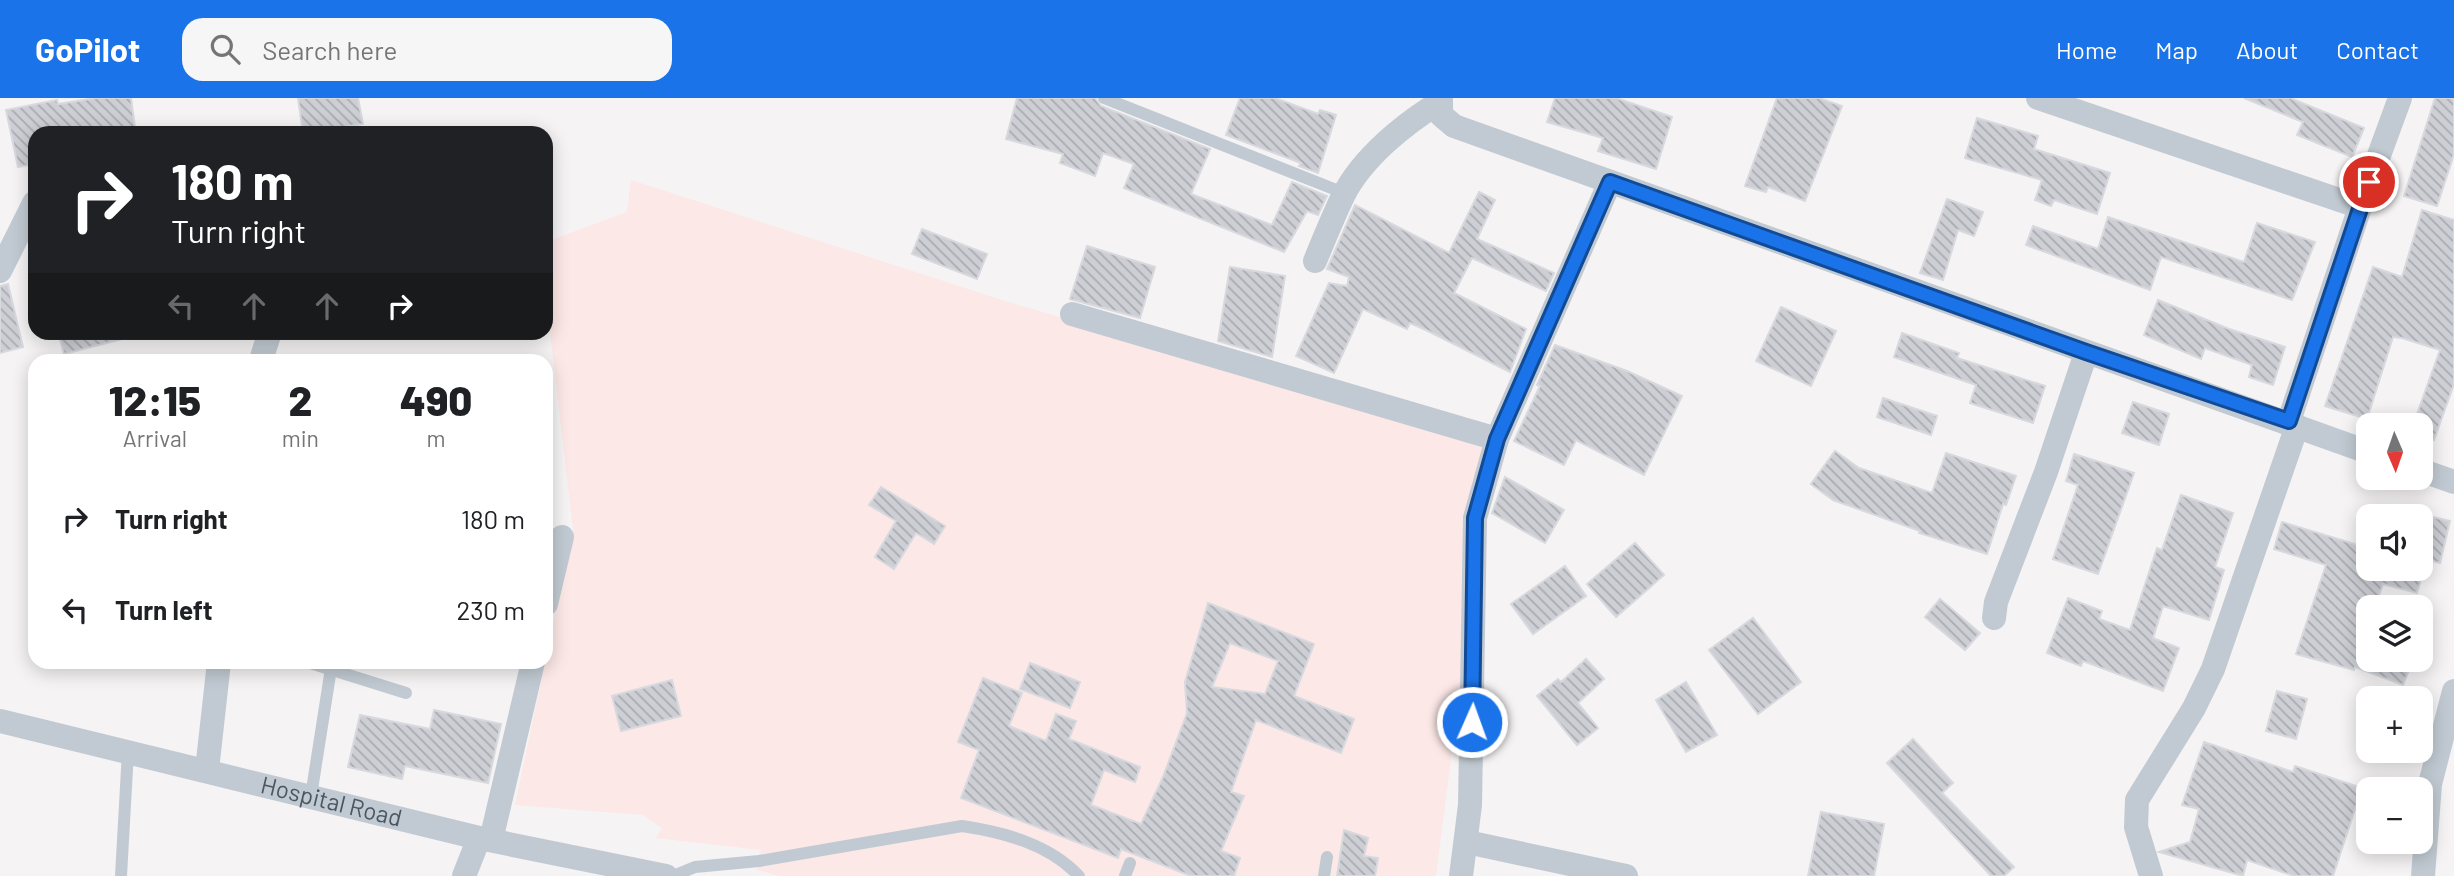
<!DOCTYPE html>
<meta charset="utf-8">
<style>
:root{--surface:#fff;--page:#f6f6f6;--text:#202124;--muted:#757577;--accent:#1a73e8}
body{margin:0;font-family:Barlow,sans-serif;background:var(--page);color:var(--text);height:100vh;display:flex;flex-direction:column;font-size:26px;white-space:nowrap}
*{box-sizing:border-box;margin:0}
p{font-size:23px;color:var(--muted)}
.icon{flex:none;width:38px;height:38px;fill:none;stroke:currentColor;stroke-width:2;stroke-linecap:round;stroke-linejoin:round}
.map{position:relative;flex:1;overflow:hidden}
.sheet{position:absolute;left:28px;top:256px;width:525px;height:315px;display:flex;flex-direction:column;background:var(--surface);border-radius:21px;box-shadow:0 4px 18px #0003}
.sheet>*{flex:none}
.banner{position:absolute;left:28px;top:28px;width:525px;height:214px;border-radius:21px;box-shadow:0 4px 18px #0003;background:#202124;color:#fff;overflow:hidden}
.needle{width:46px;rotate:178deg}
.tools{position:absolute;left:2356px;top:315px;display:grid;gap:14px}
.tools a{display:grid;place-items:center;width:77px;height:77px;border-radius:14px;background:var(--surface);box-shadow:0 4px 18px #0003;font-size:35px}
.pin{position:absolute;display:grid;place-items:center;width:60px;height:60px;color:#fff;margin:-30px;border:4px solid #fff;border-radius:50%;box-shadow:0 2px 7px #0007}
.me{position:absolute;width:77px;margin:-38px;rotate:2deg;stroke-linejoin:round;filter:drop-shadow(0 0 5px #0008)}
.turn{display:flex;align-items:center;gap:24px;height:147px;padding:0 28px;font-size:32px}
.turn .icon{width:91px;height:91px;stroke-width:2.5}
.turn b{display:block;font-size:49px;line-height:60px}
.lanes{display:flex;align-items:center;height:66px;padding:0 28px;background:#0003;justify-content:center;gap:35px;direction:ltr}
.lanes .off{opacity:.35}
.eta{display:flex;justify-content:space-evenly;align-items:center;height:119px;text-align:center}
.eta b{font-size:42px;font-weight:800;line-height:49px}
ul{padding:0;list-style:none}
li{display:flex;align-items:center;gap:21px;height:91px;padding:0 28px}
li div{flex:1}
li b{display:block;font-size:26px}
li em{font-style:normal}
header{display:flex;align-items:center;gap:42px;box-sizing:border-box;height:98px;padding:0 35px;background:var(--accent);color:#fff}
header strong{font-size:33px}
nav{display:flex;gap:38px;margin-inline-start:auto;font-size:24px}
.search{width:490px;height:63px;background:var(--page);display:flex;align-items:center;gap:18px;box-sizing:border-box;padding:0 24px;border-radius:21px;color:var(--muted);font-size:26px}
.map>svg:first-child{display:block}
.medical{fill:#fce8e6}
.building{fill:url(#building-back-hatch);stroke:#d7d9de;stroke-width:2;fill-rule:evenodd}
.lines{fill:none;stroke-linecap:round;stroke-linejoin:round}
.service{stroke:#c1cad2;stroke-width:12}
.minor{stroke:#c1cad2;stroke-width:24}
.route-casing{stroke:#114b97;stroke-width:18}
.route{stroke:#1a73e8;stroke-width:12}
.labels{text-anchor:middle;stroke-width:6;stroke-linejoin:round;paint-order:stroke}
.street-label{font-size:24px;fill:#4a5661;stroke:#fff}
</style>
<header>
<strong>GoPilot</strong>
<div class="search"><svg class="icon" aria-label="search" viewBox="0 0 24 24"><circle cx="10" cy="10" r="6"/><path d="M15 15l6 6"/></svg>Search here</div>
<nav><a>Home</a><a>Map</a><a>About</a><a>Contact</a></nav>
</header>
<div class="map">
<svg width="2454" height="778" viewBox="0 0 2454 778">
<defs>
<pattern id="building-back-hatch" width="6" height="6" patternUnits="userSpaceOnUse" patternTransform="scale(1.75)"><rect width="6" height="6" fill="#cdcfd5"/><path d="M-1 5l2 2M0 0l6 6M5-1l2 2" fill="none" stroke="#a8abb0"/></pattern>
</defs>
<rect width="100%" height="100%" fill="#f5f3f3"/>
<polygon class="medical" points="631,82 1005,203 1484,343 1467,410 1460,590 1436,778 780,778 757,772 761,752 656,740 662,730 643,717 515,707 573,432 546,199 546,144 627,114"/>
<g class="building">
<polygon points="96,0 131,0 135,30 98,35 35,35 35,66 18,69 6,12 57,2 58,6"/>
<polygon points="298,0 358,0 363,26 303,35"/>
<polygon points="1017,0 1095,0 1101,8 1210,51 1191,96 1272,127 1292,84 1327,98 1318,117 1307,113 1284,154 1124,90 1134,66 1103,55 1095,78 1060,65 1063,56 1006,41"/>
<polygon points="1240,0 1275,0 1318,16 1320,12 1336,17 1318,75 1299,68 1301,65 1226,37"/>
<polygon points="1555,0 1616,0 1672,19 1656,71 1598,53 1603,40 1547,24"/>
<polygon points="1777,0 1819,0 1842,8 1805,103 1768,89 1766,94 1745,88"/>
<polygon points="2244,0 2290,0 2364,30 2352,59 2297,37 2303,24"/>
<polygon points="2435,0 2454,0 2454,56 2437,108 2404,98"/>
<polygon points="1977,20 2038,38 2034,51 2110,75 2097,116 2054,102 2051,108 2035,102 2042,82 1965,60"/>
<polygon points="1479,94 1495,102 1477,141 1554,175 1546,193 1472,160 1454,195 1526,231 1510,274 1426,232 1410,225 1407,231 1363,211 1334,275 1296,258 1329,185 1347,188 1349,179 1327,171 1355,107 1449,155"/>
<polygon points="1947,101 1983,114 1974,138 1958,132 1943,182 1920,175"/>
<polygon points="2422,112 2454,122 2454,286 2434,342 2420,337 2420,327 2413,327 2440,252 2402,240 2393,239 2367,321 2325,308 2373,169 2402,179"/>
<polygon points="2108,119 2244,164 2257,125 2315,144 2292,202 2161,159 2150,192 2026,147 2033,128 2098,151"/>
<polygon points="922,131 987,156 977,181 912,156"/>
<polygon points="1087,148 1155,169 1140,220 1070,201"/>
<polygon points="1230,169 1285,178 1272,259 1218,243"/>
<polygon points="8,186 23,249 0,255 0,188"/>
<polygon points="2158,202 2229,231 2285,249 2273,287 2249,279 2252,267 2205,250 2201,261 2144,237"/>
<polygon points="1781,209 1836,233 1811,288 1756,263"/>
<polygon points="58,234 125,234 126,240 64,256"/>
<polygon points="1902,235 1959,255 1957,260 2045,288 2033,325 1970,305 1976,287 1894,259"/>
<polygon points="1555,247 1627,273 1682,298 1644,377 1576,342 1564,367 1514,343 1540,288 1537,287"/>
<polygon points="1883,300 1937,318 1931,337 1877,319"/>
<polygon points="2133,304 2169,316 2159,347 2122,335"/>
<polygon points="1835,353 1859,370 1932,395 1946,355 2016,378 2006,407 2003,406 1987,456 1919,435 1920,433 1833,402 1811,386"/>
<polygon points="2074,356 2134,375 2098,476 2053,461 2078,387 2066,383"/>
<polygon points="1505,379 1564,412 1545,445 1492,415"/>
<polygon points="881,389 945,428 934,446 916,435 894,471 875,459 896,423 869,407"/>
<polygon points="2181,397 2233,415 2215,469 2224,472 2209,522 2163,508 2153,540 2179,550 2163,593 2083,563 2081,568 2047,555 2068,500 2102,513 2099,521 2130,532 2157,450 2162,452"/>
<polygon points="2420,416 2450,423 2440,465 2420,460"/>
<polygon points="2282,424 2368,450 2368,471 2424,471 2417,495 2383,486 2375,509 2368,509 2368,531 2357,562 2398,562 2411,567 2403,587 2355,569 2354,572 2296,556 2326,467 2274,451"/>
<polygon points="1635,445 1664,477 1616,519 1587,486"/>
<polygon points="1565,468 1586,498 1533,536 1511,506"/>
<polygon points="1940,501 1980,535 1965,552 1925,519"/>
<path d="M 1208,505 L 1314,546 L 1294,598 L 1354,621 L 1341,655 L 1256,622 L 1231,694 L 1244,698 L 1221,753 L 1240,760 L 1234,778 L 1191,778 L 1121,751 L 1118,760 L 961,700 L 979,652 L 958,644 L 983,580 L 1022,595 L 1009,628 L 1046,643 L 1056,616 L 1076,623 L 1069,641 L 1140,669 L 1135,684 L 1104,672 L 1091,707 L 1141,726 L 1163,679 L 1187,615 L 1185,584 ZM 1230,545 L 1278,563 L 1265,596 L 1212,589 Z"/>
<polygon points="1753,520 1801,584 1758,616 1709,552"/>
<polygon points="1586,561 1604,581 1578,605 1598,630 1577,647 1537,598 1558,581 1561,584"/>
<polygon points="1030,565 1080,584 1070,610 1020,591"/>
<polygon points="672,582 681,618 621,633 612,598"/>
<polygon points="1686,584 1717,637 1686,654 1656,602"/>
<polygon points="2277,593 2307,601 2296,641 2266,633"/>
<polygon points="434,612 501,626 488,685 405,668 402,681 348,669 360,617 430,631"/>
<polygon points="1913,641 1953,685 1942,695 2014,769 2004,778 1991,778 1887,665"/>
<polygon points="2204,644 2293,674 2295,668 2362,690 2333,778 2294,778 2247,762 2243,778 2159,754 2190,744 2199,711 2182,707"/>
<polygon points="1821,714 1884,726 1874,778 1808,778"/>
<polygon points="1344,732 1368,740 1364,758 1378,760 1375,778 1337,778"/>
</g>
<g class="lines">
<g class="service">
<polyline points="1104,0 1344,95"/>
<polyline points="307,564 406,595"/>
<polyline points="311,698 332,564"/>
<polyline points="121,778 128,653"/>
<path d="M 673,778 L 695,769 L 759,763 L 962,728 C 1003,734 1049,746 1079,778"/>
<polyline points="1125,778 1130,765"/>
<polyline points="1324,778 1327,759"/>
</g>
<g class="minor">
<polyline points="1441,0 1441,17 1454,28 2368,354"/>
<polyline points="2038,0 2360,109"/>
<path d="M 1315,163 C 1324,141 1333,119 1343,98 C 1362,60 1404,26 1440,4"/>
<polyline points="0,173 34,105"/>
<polyline points="1072,216 1497,341"/>
<polyline points="261,262 270,234"/>
<polyline points="2289,323 2360,109 2400,0"/>
<polyline points="2420,372 2454,384"/>
<polyline points="546,506 562,439"/>
<polyline points="1994,520 1996,504 2046,374 2086,255"/>
<path id="s1" d="M 0,623 L 479,740 L 666,778"/>
<polyline points="207,672 219,564"/>
<polyline points="491,742 533,564"/>
<polyline points="1467,744 1626,778"/>
<polyline points="464,778 479,740"/>
<polyline points="1461,778 1470,707 1475,420 1497,341 1610,84"/>
<polyline points="2151,778 2136,729 2137,702 2194,610 2213,571 2297,328"/>
<polyline points="2423,778 2430,686 2454,593"/>
</g>
</g>
<g class="lines">
<g class="route-casing">
<polyline id="route" points="1472,624 1475,420 1497,341 1610,84 2086,254 2289,323 2369,84"/>
</g>
<use href="#route" class="route"/>
</g>
<g class="labels">
<g class="street-label">
<text dy="8" stroke="none"><textPath href="#s1" startOffset="341">Hospital Road</textPath></text>
</g>
</g>
</svg>
<div class="tools">
<a><svg class="needle" viewBox="-14 -14 28 28"><path d="M0-13l5 13h-10z" fill="#e53935"/><path d="M0 13l5-13h-10z" fill="#757577"/></svg></a>
<a><svg class="icon" aria-label="sound" viewBox="0 0 24 24"><path d="M4 9h4l5-4v14l-5-4H4zM17 9q2 3 0 6"/></svg></a>
<a><svg class="icon" aria-label="layers" viewBox="0 0 24 24"><path d="M12 4l9 5-9 5-9-5zM3 14l9 5 9-5"/></svg></a>
<a>+</a>
<a>−</a>
</div>
<div class="pin" style="left:2369px;top:84px;background:#d93025"><svg class="icon" aria-label="arrive" viewBox="0 0 24 24"><path d="M6 21V4h12l-3 4 3 4H6"/></svg></div>
<svg class="me" style="left:1472px;top:624px" viewBox="-20 -20 40 40"><circle r="17" fill="#1a73e8" stroke="#fff" stroke-width="3"/><path d="M0-11L8 9 0 5-8 9z" fill="#fff"/></svg>
<div class="banner">
<div class="turn"><svg class="icon" aria-label="right" viewBox="0 0 24 24"><path d="M7 20v-9h11M14 6l5 5-5 5"/></svg><div><b>180 m</b>Turn right</div></div>
<div class="lanes"><svg class="icon off" aria-label="left" viewBox="0 0 24 24"><path d="M17 20v-9H6M10 6l-5 5 5 5"/></svg><svg class="icon off" aria-label="ahead" viewBox="0 0 24 24"><path d="M12 20V5M6 11l6-6 6 6"/></svg><svg class="icon off" aria-label="ahead" viewBox="0 0 24 24"><path d="M12 20V5M6 11l6-6 6 6"/></svg><svg class="icon" aria-label="right" viewBox="0 0 24 24"><path d="M7 20v-9h11M14 6l5 5-5 5"/></svg></div>
</div>
<section class="sheet">
<div class="eta">
<div><b>12:15</b><p>Arrival</p></div>
<div><b>2</b><p>min</p></div>
<div><b>490</b><p>m</p></div>
</div>
<ul>
<li><svg class="icon" aria-label="right" viewBox="0 0 24 24"><path d="M7 20v-9h11M14 6l5 5-5 5"/></svg><div><b>Turn right</b></div><em>180 m</em></li>
<li><svg class="icon" aria-label="left" viewBox="0 0 24 24"><path d="M17 20v-9H6M10 6l-5 5 5 5"/></svg><div><b>Turn left</b></div><em>230 m</em></li>
</ul>
</section>
</div>
